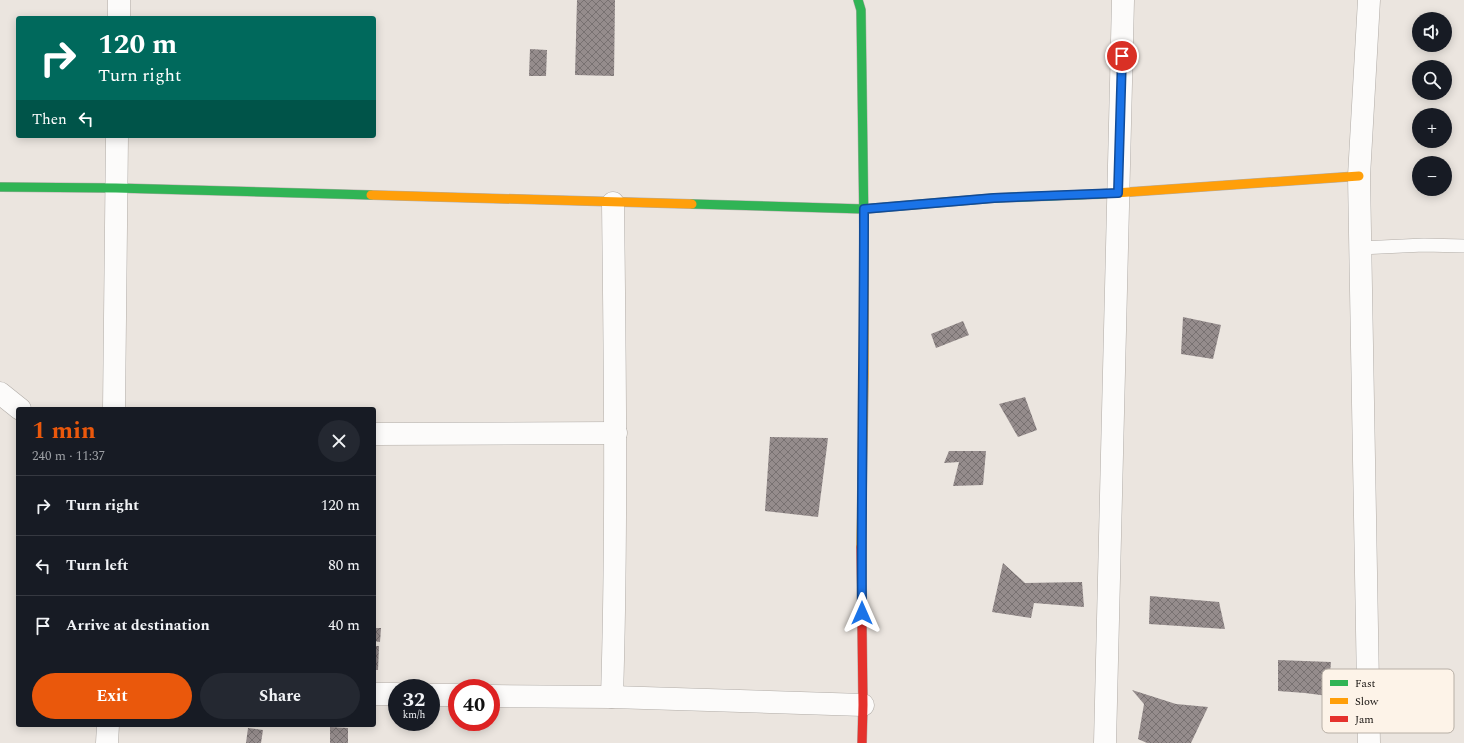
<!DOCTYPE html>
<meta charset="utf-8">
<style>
:root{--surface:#171b24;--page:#242831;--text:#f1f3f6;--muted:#9ea1a6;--line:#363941;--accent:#ea580c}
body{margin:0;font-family:Spectral,serif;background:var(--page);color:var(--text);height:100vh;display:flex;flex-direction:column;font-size:15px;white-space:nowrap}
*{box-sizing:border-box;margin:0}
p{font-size:13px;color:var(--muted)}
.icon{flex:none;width:22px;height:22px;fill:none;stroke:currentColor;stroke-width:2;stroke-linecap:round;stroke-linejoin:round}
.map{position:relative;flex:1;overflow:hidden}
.drawer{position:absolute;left:16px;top:407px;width:360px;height:320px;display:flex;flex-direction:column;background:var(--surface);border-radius:4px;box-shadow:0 2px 10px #0003}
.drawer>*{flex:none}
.guide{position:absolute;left:16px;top:16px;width:360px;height:122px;border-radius:4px;box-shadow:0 2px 10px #0003;background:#00695c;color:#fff;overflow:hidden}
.controls{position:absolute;left:1412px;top:12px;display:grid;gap:8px}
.controls a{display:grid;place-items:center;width:40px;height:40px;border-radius:50%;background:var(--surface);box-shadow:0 2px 10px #0003;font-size:20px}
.speed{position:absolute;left:388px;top:679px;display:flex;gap:8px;font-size:20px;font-weight:700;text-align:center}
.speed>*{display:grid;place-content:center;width:52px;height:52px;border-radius:50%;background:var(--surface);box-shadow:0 2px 10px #0003;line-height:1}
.speed small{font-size:10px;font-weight:400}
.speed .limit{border:6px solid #d22;background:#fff;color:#111}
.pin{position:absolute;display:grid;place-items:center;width:34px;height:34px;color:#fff;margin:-17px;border:2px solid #fff;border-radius:50%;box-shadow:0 1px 4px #0007}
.me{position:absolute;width:44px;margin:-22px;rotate:0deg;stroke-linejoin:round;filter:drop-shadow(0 0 3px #0008)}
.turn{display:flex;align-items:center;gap:14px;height:84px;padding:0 16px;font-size:18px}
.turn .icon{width:52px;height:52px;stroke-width:2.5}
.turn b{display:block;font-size:28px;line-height:34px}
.then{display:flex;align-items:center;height:38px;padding:0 16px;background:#0003;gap:8px;font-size:15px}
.round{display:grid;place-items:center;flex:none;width:42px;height:42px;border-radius:21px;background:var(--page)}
.head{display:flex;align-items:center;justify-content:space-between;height:68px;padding:0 16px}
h1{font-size:24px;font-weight:700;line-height:30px;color:var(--accent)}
.cta{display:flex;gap:8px;margin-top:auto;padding:8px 16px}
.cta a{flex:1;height:46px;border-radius:24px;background:var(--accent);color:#fff;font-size:16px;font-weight:700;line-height:46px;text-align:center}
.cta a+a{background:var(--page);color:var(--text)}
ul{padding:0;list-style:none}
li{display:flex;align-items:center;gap:12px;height:60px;padding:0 16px;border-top:1px solid var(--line)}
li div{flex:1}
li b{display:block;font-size:15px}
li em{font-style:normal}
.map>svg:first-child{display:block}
.building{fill:url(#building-cross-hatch)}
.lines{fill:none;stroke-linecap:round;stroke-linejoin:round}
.lane-casing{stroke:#b1aca7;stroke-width:14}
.street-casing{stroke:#b1aca7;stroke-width:23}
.fast-casing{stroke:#b1aca7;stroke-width:10}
.slow-casing{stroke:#b1aca7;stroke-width:10}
.jam-casing{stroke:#b1aca7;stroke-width:10}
.lane{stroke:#fcfbfa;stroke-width:13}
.street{stroke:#fcfbfa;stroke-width:22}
.fast{stroke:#30b455;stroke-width:9}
.slow{stroke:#ff9f0a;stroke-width:9}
.jam{stroke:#e5322d;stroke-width:9}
.route-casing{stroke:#114b97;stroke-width:10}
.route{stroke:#1a73e8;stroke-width:7}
.key{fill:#fdf3e8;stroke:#b7afa6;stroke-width:1}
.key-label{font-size:11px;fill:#130f0c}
</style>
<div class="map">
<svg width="1464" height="743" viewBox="0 0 1464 743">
<defs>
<pattern id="building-cross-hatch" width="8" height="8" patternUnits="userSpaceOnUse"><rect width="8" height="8" fill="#958c8c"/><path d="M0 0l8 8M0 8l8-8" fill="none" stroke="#787171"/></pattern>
</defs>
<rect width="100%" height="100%" fill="#ebe5df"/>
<g class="building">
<polygon points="577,0 615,0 614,76 575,75"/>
<polygon points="530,49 547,50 546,76 529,76"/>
<polygon points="1183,317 1221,325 1213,359 1181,354"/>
<polygon points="963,321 969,335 936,348 931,334"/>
<polygon points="1025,397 1037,430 1018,437 999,404"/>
<polygon points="770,437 828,438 818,517 765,511"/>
<polygon points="949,451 986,451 983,485 953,486 959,462 944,463"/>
<polygon points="1003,563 1025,583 1082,582 1084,607 1034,603 1031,618 992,612"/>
<polygon points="1150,596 1219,602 1225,629 1149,624"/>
<polygon points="374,628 381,628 380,642 374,641"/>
<polygon points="374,646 379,646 378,670 374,670"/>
<polygon points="1278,660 1331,662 1328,696 1305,693 1278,691"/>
<polygon points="1132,690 1176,704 1208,707 1191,743 1147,743 1138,739 1144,704"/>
<polygon points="330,727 348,728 348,743 330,743"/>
<polygon points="248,728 263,730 261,743 246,743"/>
</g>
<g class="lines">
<g class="lane-casing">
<polyline id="lane" points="1360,248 1424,245 1464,246"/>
</g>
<g class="street-casing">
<g id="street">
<polyline points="119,18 119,0"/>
<polyline points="0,393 20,409"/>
<polyline points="114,409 117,136"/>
<polyline points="374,434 616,433"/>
<polyline points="374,694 397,694"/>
<polyline points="431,695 457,695"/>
<polyline points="491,696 612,697 863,705"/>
<path d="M 612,697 C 617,532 615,367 613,203"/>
<polyline points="107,743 108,725"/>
<polyline points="1105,743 1123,0"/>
<polyline points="1369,743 1359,176 1369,0"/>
</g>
</g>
<g class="fast-casing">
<g id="fast">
<polyline points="858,0 861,10 864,230"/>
<polyline points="0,187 116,188 371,195"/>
<polyline points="692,204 864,209 994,198 1101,194"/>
</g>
</g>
<g class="slow-casing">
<g id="slow">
<polyline points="1101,194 1359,176"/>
<polyline points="371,195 692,204"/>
<polyline points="861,547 864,374 864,230"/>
</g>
</g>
<g class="jam-casing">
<polyline id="jam" points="861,547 863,705 862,743"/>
</g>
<use href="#lane" class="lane"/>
<use href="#street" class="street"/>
<use href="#fast" class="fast"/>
<use href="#slow" class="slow"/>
<use href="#jam" class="jam"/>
</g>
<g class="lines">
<g class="route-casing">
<path id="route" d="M 862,613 C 861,478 864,344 864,209 L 994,198 L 1118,193 L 1122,56"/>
</g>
<use href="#route" class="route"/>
</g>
<rect x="1322" y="669" width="132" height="64" rx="6" class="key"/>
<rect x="1330" y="680" width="18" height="6" fill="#30b455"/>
<rect x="1330" y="698" width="18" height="6" fill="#ff9f0a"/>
<rect x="1330" y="716" width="18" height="6" fill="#e5322d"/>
<g class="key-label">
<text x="1355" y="687">Fast</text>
<text x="1355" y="705">Slow</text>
<text x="1355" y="723">Jam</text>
</g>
</svg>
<div class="controls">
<a><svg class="icon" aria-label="sound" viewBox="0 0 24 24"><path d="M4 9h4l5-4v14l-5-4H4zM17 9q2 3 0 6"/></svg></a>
<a><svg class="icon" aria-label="search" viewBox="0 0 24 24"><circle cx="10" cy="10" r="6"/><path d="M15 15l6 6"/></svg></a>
<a>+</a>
<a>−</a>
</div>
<div class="speed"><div>32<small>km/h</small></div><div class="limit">40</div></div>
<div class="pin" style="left:1122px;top:56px;background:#d93025"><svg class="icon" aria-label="arrive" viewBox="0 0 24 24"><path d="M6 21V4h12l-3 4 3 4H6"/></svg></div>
<svg class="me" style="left:862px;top:613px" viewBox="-20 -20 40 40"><path d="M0-17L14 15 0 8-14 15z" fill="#1a73e8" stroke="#fff" stroke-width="4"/></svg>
<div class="guide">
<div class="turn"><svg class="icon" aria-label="right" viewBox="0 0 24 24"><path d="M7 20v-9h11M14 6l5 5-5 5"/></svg><div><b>120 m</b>Turn right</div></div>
<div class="then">Then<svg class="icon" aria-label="left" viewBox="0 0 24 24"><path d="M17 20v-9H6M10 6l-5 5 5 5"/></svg></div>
</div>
<section class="drawer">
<div class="head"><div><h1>1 min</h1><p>240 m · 11:37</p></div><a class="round"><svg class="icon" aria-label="close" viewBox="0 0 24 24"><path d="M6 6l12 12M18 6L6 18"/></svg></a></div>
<ul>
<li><svg class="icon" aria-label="right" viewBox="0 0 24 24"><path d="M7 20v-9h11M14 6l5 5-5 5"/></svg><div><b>Turn right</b></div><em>120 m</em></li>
<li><svg class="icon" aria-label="left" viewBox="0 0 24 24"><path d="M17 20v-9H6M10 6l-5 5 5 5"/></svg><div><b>Turn left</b></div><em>80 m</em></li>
<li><svg class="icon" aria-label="arrive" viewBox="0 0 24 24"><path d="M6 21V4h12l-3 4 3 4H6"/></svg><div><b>Arrive at destination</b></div><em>40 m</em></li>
</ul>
<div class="cta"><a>Exit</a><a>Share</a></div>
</section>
</div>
